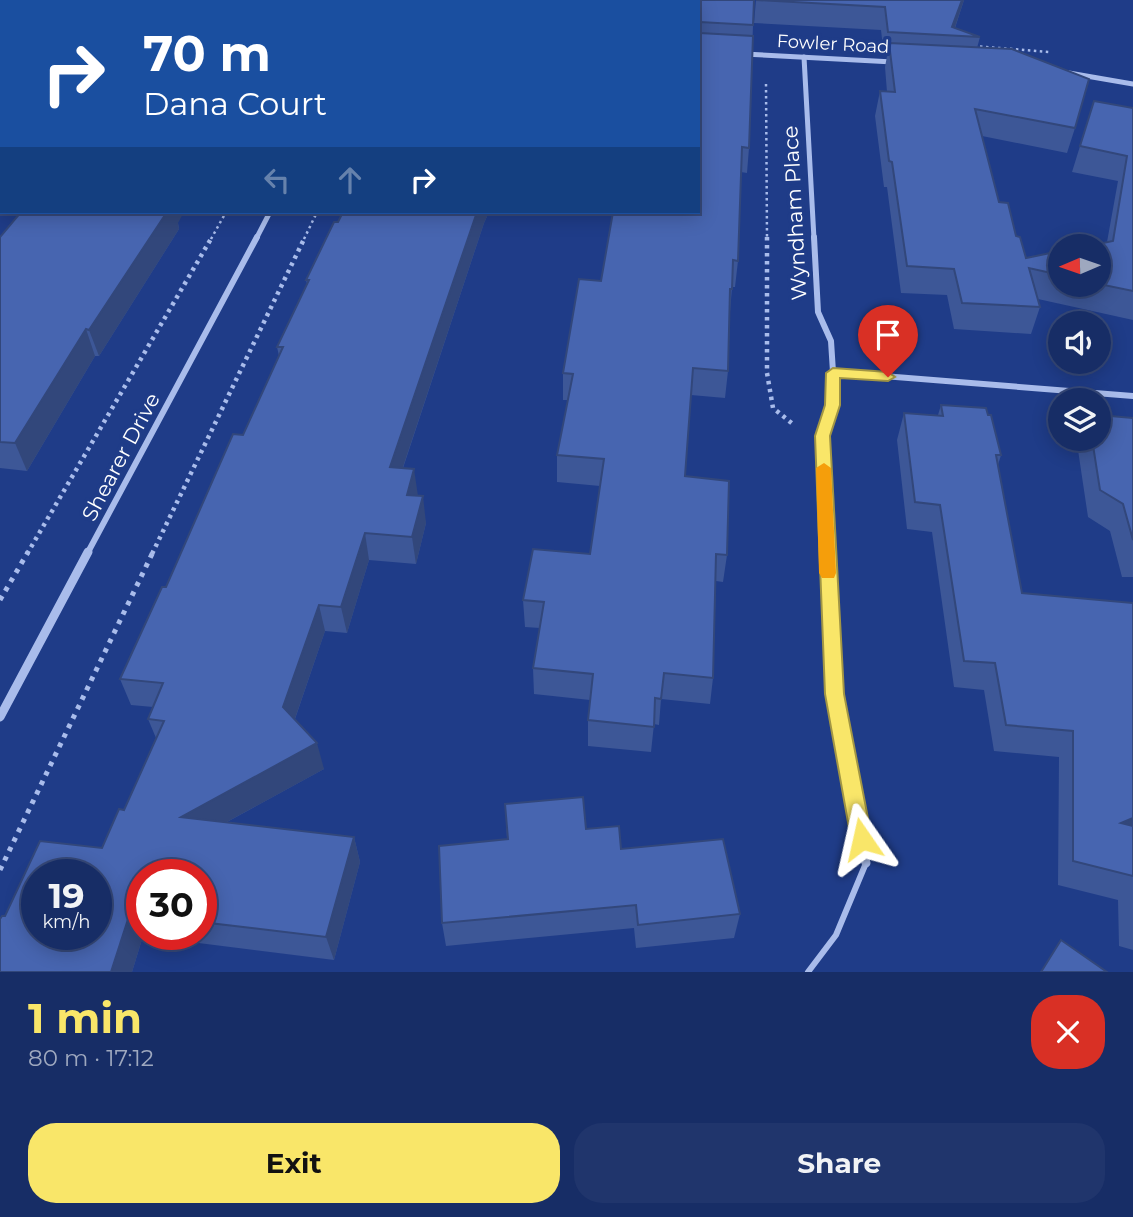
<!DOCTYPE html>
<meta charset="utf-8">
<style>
:root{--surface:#172d66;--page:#20356c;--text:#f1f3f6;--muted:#9ea8bf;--line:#36497a;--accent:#f9e669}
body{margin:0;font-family:Montserrat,sans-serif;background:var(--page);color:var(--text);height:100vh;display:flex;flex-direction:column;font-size:26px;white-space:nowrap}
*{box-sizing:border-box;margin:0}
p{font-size:23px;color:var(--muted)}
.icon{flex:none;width:38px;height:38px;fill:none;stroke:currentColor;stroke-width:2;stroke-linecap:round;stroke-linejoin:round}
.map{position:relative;height:972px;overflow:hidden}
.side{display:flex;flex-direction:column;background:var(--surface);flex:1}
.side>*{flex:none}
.guide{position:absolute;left:0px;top:0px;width:700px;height:214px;box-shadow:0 4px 18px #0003,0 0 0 2px var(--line);background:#1a4fa0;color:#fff;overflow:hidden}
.needle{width:46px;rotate:268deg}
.fabs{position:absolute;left:1048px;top:234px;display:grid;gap:14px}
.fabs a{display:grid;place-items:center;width:63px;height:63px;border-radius:50%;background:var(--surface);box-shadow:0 4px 18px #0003,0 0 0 2px var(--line);font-size:35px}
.speed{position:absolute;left:21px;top:859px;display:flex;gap:14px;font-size:35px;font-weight:700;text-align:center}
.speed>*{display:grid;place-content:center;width:91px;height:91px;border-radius:50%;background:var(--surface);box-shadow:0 4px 18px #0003,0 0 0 2px var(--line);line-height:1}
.speed small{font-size:18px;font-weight:400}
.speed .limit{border:10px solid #d22;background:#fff;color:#111}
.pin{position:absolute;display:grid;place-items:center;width:60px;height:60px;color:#fff;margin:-72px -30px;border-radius:50% 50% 50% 0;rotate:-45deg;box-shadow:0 0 7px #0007}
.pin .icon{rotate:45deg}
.me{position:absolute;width:77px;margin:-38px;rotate:349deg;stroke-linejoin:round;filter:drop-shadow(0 0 5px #0008)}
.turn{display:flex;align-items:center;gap:24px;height:147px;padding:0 28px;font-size:32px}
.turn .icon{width:91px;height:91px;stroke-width:2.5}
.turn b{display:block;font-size:49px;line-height:60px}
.lanes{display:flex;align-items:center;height:66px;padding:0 28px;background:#0003;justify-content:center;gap:35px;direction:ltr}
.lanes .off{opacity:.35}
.round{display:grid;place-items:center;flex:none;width:74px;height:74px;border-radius:28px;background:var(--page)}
.headline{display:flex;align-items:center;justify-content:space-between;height:119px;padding:0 28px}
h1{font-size:42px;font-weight:700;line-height:52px;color:var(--accent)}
.primary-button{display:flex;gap:14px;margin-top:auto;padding:14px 28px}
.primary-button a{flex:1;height:80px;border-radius:28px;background:var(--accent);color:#111;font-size:28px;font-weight:700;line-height:80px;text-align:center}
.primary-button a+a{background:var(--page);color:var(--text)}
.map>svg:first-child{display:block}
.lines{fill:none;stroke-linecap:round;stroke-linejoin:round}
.path-far2{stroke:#a9bceb;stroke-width:2.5;stroke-dasharray:2.5 3.5;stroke-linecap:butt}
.path-far1{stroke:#a9bceb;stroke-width:4.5;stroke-dasharray:3.5 4.5;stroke-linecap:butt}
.path{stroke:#a9bceb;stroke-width:5;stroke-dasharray:4.5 6;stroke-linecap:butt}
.service{stroke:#a9bceb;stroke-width:6}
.minor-far2{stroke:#a9bceb;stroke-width:5}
.minor-far1{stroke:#a9bceb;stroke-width:6}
.minor{stroke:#a9bceb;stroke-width:9}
.wall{fill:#3d5797;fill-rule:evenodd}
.shaded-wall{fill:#32477b}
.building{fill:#4765b0;stroke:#32477b;stroke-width:2;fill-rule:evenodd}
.route{fill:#f9e669;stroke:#a29644;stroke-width:2}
.slow{fill:#f59e0b}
.labels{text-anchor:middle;stroke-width:7;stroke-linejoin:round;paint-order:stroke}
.far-street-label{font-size:18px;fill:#fff;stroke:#1f3c88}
.street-label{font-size:21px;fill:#fff;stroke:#1f3c88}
</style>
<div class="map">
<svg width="1133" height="972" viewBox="0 0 1133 972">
<rect width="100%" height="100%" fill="#1f3c88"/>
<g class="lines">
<g class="path-far2">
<polyline points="974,46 1049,52"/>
<polyline points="766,84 767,239"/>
<polyline points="211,239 226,212"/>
<polyline points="304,239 317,212"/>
</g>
<g class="path-far1">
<polyline points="767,237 767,373 773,408 794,425"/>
<polyline points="27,554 212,237"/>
<polyline points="152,554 305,237"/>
</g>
<g class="path">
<polyline points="0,600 28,552"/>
<polyline points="0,870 153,552"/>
</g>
<polyline class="service" points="808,972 836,935 866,863"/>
<g class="minor-far2">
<polyline points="744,54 893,62"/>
<polyline points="804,57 814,239"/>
<polyline points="1069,73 1133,84"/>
<polyline points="256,239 270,212"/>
</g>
<g class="minor-far1">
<polyline points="814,237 818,312 831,341 833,372 833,405 823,436 828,554"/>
<polyline points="833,372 1133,396"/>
<polyline points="87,554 257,237"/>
</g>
<g class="minor">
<polyline points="828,552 834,694 866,863"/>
<polyline points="0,717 88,552"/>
</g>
</g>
<g class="wall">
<polygon points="0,0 320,0 318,2 2,2"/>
<polygon points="756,0 964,0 955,28 980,37 977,48 1075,128 1067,153 982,136 999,202 1016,236 1026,258 1060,251 1060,285 1099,285 1099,247 1107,242 1118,181 1072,172 1094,101 1133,108 1133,320 1038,299 1040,307 1031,334 954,329 947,295 901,293 887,187 884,187 875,116 880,91 887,92 885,67 887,56 884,56 881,30 754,23"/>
<polygon points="698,2 753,25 749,148 747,173 741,172 738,261 735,287 732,287 730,312 728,371 725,398 691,395 685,476 727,555 723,582 716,581 713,678 710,704 661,699 659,725 654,724 651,752 588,746 588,720 590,700 534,694 533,668 540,628 525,627 523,600 590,554 600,486 557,482 557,455 568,400 563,400 563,373 601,281 612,216 592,215 592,212 698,212"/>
<path d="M 343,212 L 489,212 L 484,223 L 403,468 L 418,496 L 426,523 L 416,564 L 369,560 L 347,633 L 325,631 L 295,719 L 324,769 L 227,822 L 354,837 L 360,862 L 334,960 L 143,936 L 132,972 L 0,972 L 5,916 L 102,848 L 124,810 L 156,738 L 148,719 L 153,707 L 131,705 L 120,679 L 243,435 L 279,356 L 277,347 L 307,284 L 306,280 ZM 142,875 L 201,875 L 201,934 L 142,934 Z"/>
<polygon points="178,223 179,229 99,356 95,356 27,471 0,468 0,237"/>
<polygon points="941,405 988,415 1001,455 998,465 1022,593 1133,603 1133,950 1119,946 1118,900 1058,885 1059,757 994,751 984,690 954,687 932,532 907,529 897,440 904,413 938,415"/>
<polygon points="1133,418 1133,577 1122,577 1110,531 1088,517 1078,450 1082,439 1099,439"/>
<polygon points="505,804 586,829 621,849 740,914 734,938 636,948 634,928 446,946 442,923 507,839"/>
</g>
<g class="shaded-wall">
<polygon points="300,0 320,0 318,2 299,2"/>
<polygon points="962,0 964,0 952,36 952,27"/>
<polygon points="2,73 2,108 0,111 0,75"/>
<polygon points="167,212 184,212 178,223 179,229 99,356 89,330"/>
<polygon points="477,212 489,212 484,223 394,494 390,467"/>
<polygon points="86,329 95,356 27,471 15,443"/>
<polygon points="414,469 418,496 407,495"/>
<polygon points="423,496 426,523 416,564 412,537"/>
<polygon points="365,533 369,560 347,633 341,607"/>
<polygon points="319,605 325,631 290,733 283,707"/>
<polygon points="317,743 324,769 192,841 181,817"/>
<polygon points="1133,818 1133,835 1121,823"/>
<polygon points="354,837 360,862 334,960 326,937"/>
<polygon points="130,913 143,936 132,972 111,972"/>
</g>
<g class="building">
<polygon points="0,0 73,0 72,2 2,2 2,73 0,75"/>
<polygon points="166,0 300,0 299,2 172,2 173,0"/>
<polygon points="447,0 754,0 753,25 700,22 698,24 698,2 446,2"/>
<polygon points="756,0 962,0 952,27 980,37 888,32 885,7"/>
<polygon points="698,31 700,33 753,36 749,148 742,147 738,261 733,260 732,289 730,289 728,371 693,368 685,476 729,481 727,555 716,554 713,678 664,673 661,699 655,698 654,727 588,720 593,674 533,668 544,602 523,600 533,549 590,554 604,459 557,455 573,374 563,373 579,279 601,281 613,212 698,212"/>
<polygon points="889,43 1012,49 1089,79 1075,128 975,109 999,202 1008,203 1016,236 1020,237 1026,258 1060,251 1060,275 1029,268 1040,307 962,303 954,269 907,266 892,162 889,161 880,91 895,92"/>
<polygon points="1094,101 1133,108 1133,291 1099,284 1099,247 1084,247 1113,241 1127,156 1080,146"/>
<polygon points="21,212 167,212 89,330 86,329 15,443 0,442 0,237"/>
<path d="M 343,212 L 477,212 L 390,467 L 414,469 L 407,495 L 423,496 L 412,537 L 365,533 L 341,607 L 319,605 L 283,707 L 317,743 L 181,817 L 354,837 L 326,937 L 201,922 L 201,875 L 142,875 L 142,914 L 130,913 L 111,972 L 0,972 L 0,919 L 2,916 L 5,916 L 40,841 L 102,848 L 119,809 L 124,810 L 164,721 L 148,719 L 163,683 L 120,679 L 162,587 L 166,587 L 233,434 L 243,435 L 283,347 L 277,347 L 309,280 L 306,280 L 334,222 L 338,222 ZM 37,875 L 96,875 L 96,934 L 37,934 Z"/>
<polygon points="941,405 986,408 988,415 991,415 1001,455 996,455 1022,593 1133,603 1133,818 1121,823 1133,826 1133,876 1073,861 1073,731 1006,725 995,663 964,661 940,505 915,502 904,413 943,416"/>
<polygon points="1099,415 1133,418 1133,540 1123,504 1100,490 1092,439 1099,439"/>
<polygon points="583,797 586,829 619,826 621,849 723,839 740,914 638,925 636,905 442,923 439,846 508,839 505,804"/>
<polygon points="1061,940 1107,972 1041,972"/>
</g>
<polygon class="route" points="833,368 888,372 895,377 888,381 840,378 840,405 830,436 844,694 872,839 869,845 862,848 854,845 851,839 825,694 815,436 825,405 826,373"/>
<polygon class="slow" points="824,463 831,468 836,573 834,578 822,578 819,573 816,468"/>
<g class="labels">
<g class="far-street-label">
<text transform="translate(833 44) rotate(3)" y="6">Fowler Road</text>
</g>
<g class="street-label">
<text transform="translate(795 213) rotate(-93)" y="7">Wyndham Place</text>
<text transform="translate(121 457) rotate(-62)" y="7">Shearer Drive</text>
</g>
</g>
</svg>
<div class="fabs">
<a><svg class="needle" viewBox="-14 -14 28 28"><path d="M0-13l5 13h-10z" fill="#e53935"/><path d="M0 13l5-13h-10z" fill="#9ea8bf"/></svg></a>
<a><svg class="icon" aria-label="sound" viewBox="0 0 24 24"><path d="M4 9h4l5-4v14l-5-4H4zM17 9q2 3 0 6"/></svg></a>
<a><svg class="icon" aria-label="layers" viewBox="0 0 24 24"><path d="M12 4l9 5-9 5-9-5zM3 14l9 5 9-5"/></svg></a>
</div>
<div class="speed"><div>19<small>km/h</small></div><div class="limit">30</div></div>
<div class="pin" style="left:888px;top:377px;background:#d93025"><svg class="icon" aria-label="arrive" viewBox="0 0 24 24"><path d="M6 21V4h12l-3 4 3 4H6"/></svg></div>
<svg class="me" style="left:862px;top:839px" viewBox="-20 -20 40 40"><path d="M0-17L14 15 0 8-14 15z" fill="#f9e669" stroke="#fff" stroke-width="4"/></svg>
<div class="guide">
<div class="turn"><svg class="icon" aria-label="right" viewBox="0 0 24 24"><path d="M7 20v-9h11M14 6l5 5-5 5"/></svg><div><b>70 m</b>Dana Court</div></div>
<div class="lanes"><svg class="icon off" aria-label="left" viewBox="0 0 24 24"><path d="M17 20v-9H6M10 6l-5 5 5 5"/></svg><svg class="icon off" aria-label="ahead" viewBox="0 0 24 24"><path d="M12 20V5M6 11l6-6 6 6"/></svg><svg class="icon" aria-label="right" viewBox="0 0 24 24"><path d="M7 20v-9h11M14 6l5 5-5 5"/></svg></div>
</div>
</div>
<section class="side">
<div class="headline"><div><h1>1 min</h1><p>80 m · 17:12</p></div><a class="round" style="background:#d93025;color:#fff"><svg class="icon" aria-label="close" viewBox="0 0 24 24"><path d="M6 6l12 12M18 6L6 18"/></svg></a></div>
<div class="primary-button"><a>Exit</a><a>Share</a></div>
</section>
